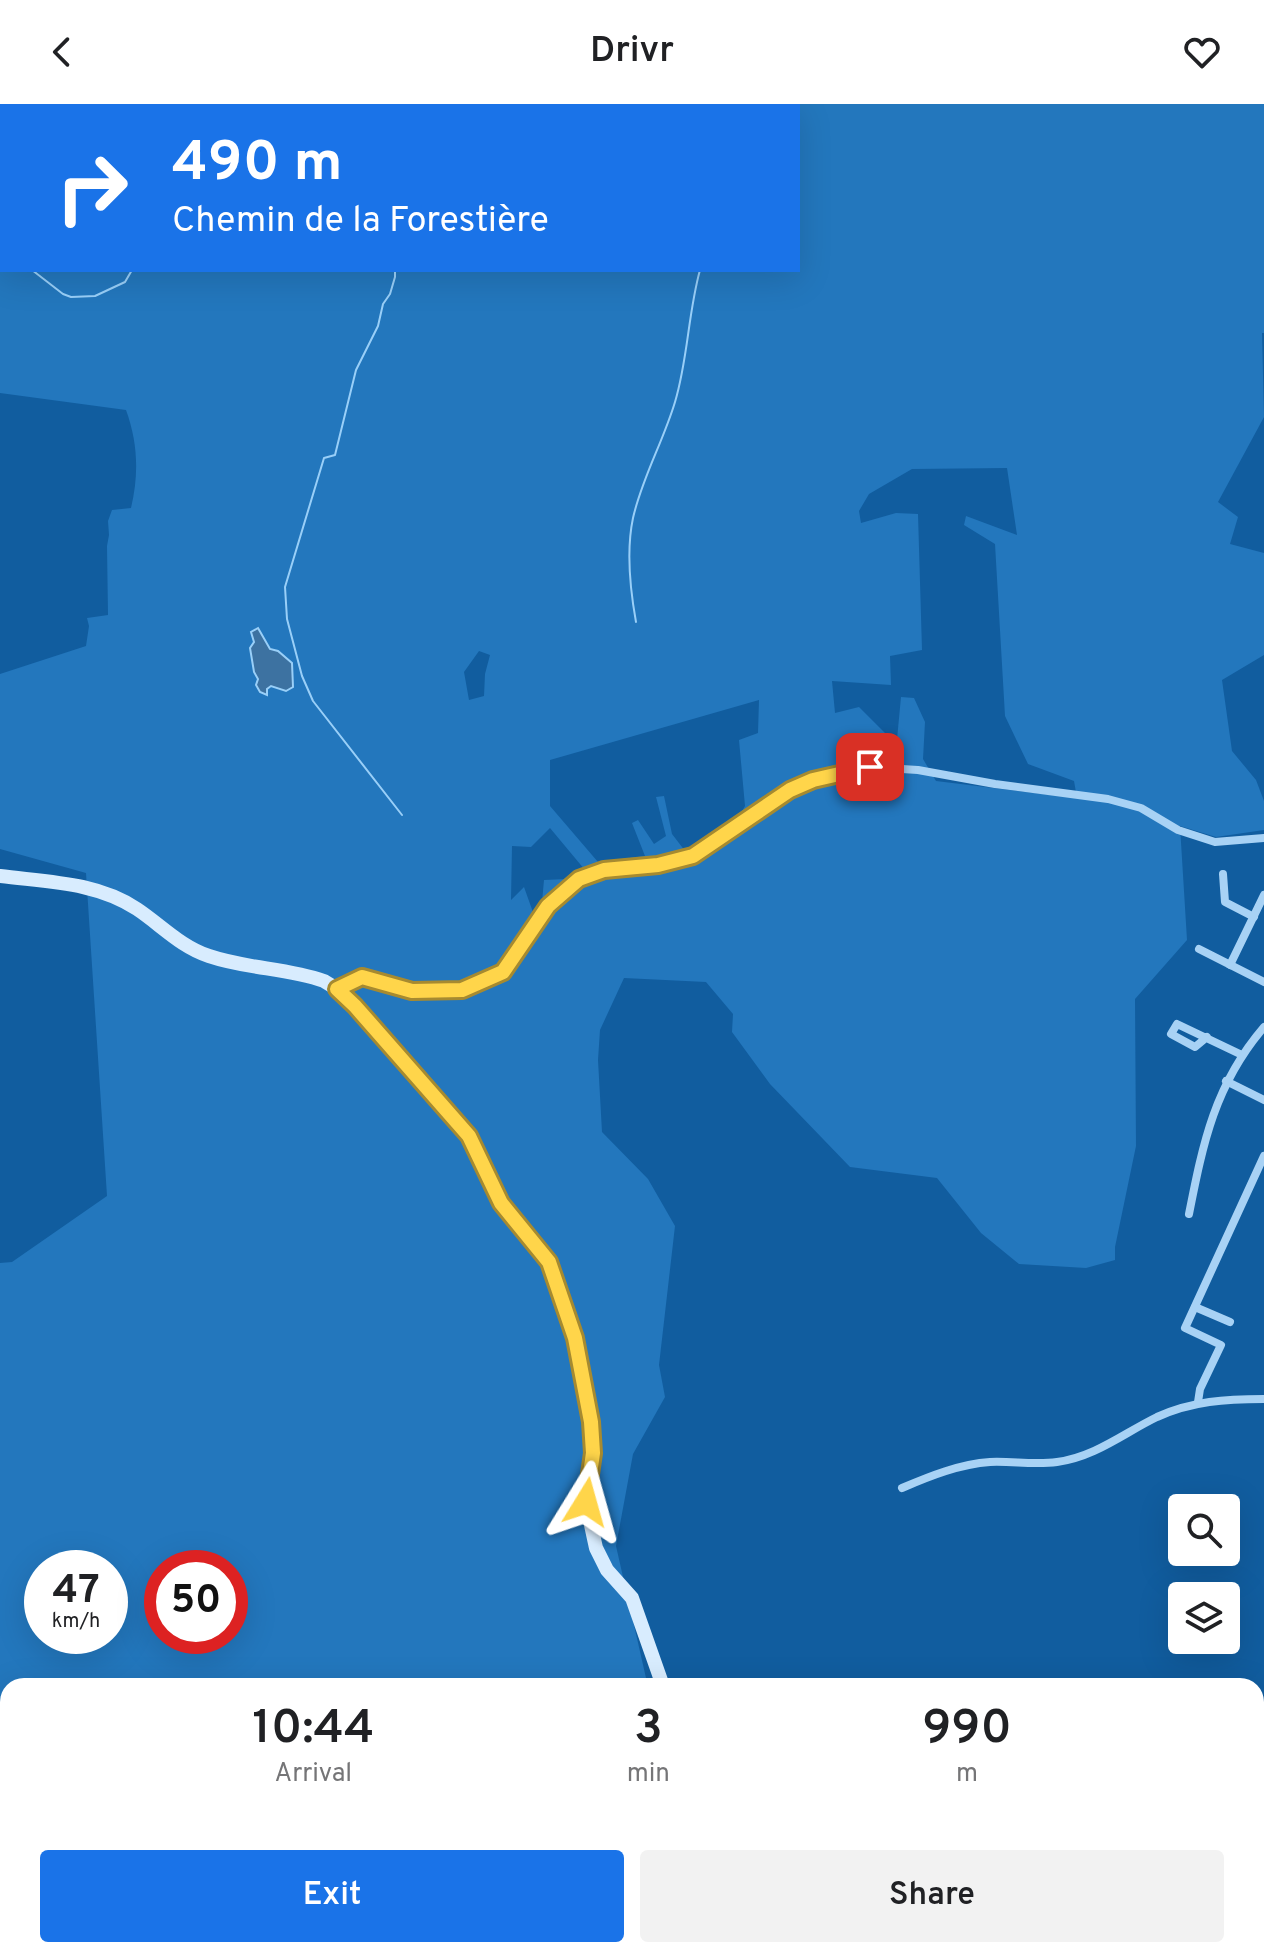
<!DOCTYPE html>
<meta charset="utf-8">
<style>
:root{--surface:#fff;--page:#f2f2f2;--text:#202124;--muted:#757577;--accent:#1a73e8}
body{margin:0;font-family:Overpass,sans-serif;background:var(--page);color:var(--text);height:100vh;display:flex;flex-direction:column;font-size:30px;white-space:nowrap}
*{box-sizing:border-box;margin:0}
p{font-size:26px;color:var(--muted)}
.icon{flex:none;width:44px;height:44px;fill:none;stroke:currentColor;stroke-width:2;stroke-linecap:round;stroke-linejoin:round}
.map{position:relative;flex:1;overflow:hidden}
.side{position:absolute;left:0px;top:1574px;width:1264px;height:280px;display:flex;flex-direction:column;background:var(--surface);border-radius:24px 24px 0 0;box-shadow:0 8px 32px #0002}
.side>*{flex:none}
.hud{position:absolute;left:0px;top:0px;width:800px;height:168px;box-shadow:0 8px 32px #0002;background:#1a73e8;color:#fff;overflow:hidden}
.fabs{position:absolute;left:1168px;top:1390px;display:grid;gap:16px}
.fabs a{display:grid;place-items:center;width:72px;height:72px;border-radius:8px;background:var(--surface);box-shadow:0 8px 32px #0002;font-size:40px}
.speed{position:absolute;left:24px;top:1446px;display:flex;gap:16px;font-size:40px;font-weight:700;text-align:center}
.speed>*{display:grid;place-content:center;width:104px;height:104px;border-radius:50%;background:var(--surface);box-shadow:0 8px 32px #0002;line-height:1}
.speed small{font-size:20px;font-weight:400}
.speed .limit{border:12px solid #d22;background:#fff;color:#111}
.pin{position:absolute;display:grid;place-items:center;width:68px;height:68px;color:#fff;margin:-34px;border-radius:16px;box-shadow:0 4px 12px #0006}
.me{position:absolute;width:88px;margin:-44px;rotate:8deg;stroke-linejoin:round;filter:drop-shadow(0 0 6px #0008)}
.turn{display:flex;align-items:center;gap:28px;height:168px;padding:0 40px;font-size:36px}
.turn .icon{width:104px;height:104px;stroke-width:2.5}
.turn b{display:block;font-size:56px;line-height:68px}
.eta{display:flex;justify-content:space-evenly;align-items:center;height:136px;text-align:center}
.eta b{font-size:48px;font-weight:600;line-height:56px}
.button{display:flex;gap:16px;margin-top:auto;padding:16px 40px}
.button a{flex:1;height:92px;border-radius:8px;background:var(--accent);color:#fff;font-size:32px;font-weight:600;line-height:92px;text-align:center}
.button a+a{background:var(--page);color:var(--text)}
header{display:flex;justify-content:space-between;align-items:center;height:104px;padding:0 40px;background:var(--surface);font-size:36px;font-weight:600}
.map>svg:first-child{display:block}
.green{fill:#2377bd;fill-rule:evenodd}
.water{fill:#3d72a1;stroke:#99cff8;stroke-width:2}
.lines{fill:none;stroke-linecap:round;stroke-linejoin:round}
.stream{stroke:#99cff8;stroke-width:2}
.minor{stroke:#a8d2f5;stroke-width:8}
.secondary{stroke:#d8ecfe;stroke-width:14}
.route-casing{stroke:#a68a30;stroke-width:20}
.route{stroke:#ffd54a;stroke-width:14}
</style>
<header><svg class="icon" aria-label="back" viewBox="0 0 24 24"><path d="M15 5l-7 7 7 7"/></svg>Drivr<svg class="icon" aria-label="heart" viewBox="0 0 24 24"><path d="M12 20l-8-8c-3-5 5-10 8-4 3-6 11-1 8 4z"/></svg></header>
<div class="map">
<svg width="1264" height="1854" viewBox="0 0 1264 1854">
<rect width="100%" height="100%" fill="#115d9f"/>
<path class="green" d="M 0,0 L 1264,0 L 1264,229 L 1262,229 L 1264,313 L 1218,398 L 1238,413 L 1230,440 L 1264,449 L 1264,551 L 1222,576 L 1232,647 L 1256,676 L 1264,697 L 1264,726 L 1216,733 L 1180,722 L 1187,836 L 1135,895 L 1136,1042 L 1115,1143 L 1115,1156 L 1086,1164 L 1019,1160 L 981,1129 L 937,1074 L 850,1063 L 770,980 L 732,928 L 733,910 L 706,878 L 624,874 L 600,926 L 598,956 L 602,1028 L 648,1075 L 675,1122 L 659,1261 L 665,1293 L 633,1350 L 616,1442 L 646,1574 L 635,1582 L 8,1582 L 8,1846 L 1256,1846 L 1256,1708 L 1264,1705 L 1264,1846 L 1236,1854 L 0,1854 L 0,1159 L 12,1158 L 107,1092 L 86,769 L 0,745 L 0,570 L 86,542 L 89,522 L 87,514 L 108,511 L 107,442 L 109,431 L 108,417 L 112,406 L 131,404 C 139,370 138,339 126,306 L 0,289 ZM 2,2 L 798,2 L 798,166 L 2,166 ZM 1007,364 L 1017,431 L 966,412 L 964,421 L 995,440 L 1005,612 L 1028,660 L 1074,677 L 1077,694 L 936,677 L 923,655 L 925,618 L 914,594 L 901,593 L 894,667 L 887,666 L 874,646 L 888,632 L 859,603 L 835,609 L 832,577 L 891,581 L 890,552 L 922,546 L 918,410 L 896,409 L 861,419 L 859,407 L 869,390 L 912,365 ZM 263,534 L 270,545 L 281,550 L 291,575 L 281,586 L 271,582 L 267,585 L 254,568 L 250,544 L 254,538 ZM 479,547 L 490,551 L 485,570 L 484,592 L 469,596 L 464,568 ZM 759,596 L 758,629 L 739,636 L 745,702 L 726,736 L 692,756 L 672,730 L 664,692 L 656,693 L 666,732 L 654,740 L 638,716 L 632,719 L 645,752 L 598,758 L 550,702 L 550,656 ZM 550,724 L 585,766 L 567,775 L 544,776 L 542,798 L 534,811 L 524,783 L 511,796 L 512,742 L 531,743 ZM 42,1464 L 110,1464 L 110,1532 L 42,1532 ZM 162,1464 L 230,1464 L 230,1532 L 162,1532 Z"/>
<polygon class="water" points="258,524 270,545 278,547 292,559 293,583 286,587 271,582 267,585 267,591 260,588 256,581 258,575 254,568 250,544 254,538 251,528"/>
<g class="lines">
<g class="stream">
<polyline points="535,0 542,2"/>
<polyline points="794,0 795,2"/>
<polyline points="494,2 512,0"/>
<polyline points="588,2 592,0"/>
<polyline points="0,135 2,137"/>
<polyline points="32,166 63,190 71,193 95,192 125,178 132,166"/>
<polyline points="395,166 395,173 390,190 383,200 378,222 356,266 335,351 324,354 285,483 287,515 302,572 313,597 402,711"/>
<path d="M 636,518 C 630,485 626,447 633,414 C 642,374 663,338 675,298 C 688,255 688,209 700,166"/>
</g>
<g class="minor">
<polyline points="1223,770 1225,798 1254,813"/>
<polyline points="1199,845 1264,878"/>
<polyline points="1230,861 1264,791"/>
<polyline points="337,885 362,873 412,887 462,886 503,868 548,802 579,775 604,766 676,758 693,752 790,686 813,676 870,663 918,666 995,680 1108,695 1141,704 1178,726 1215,738 1264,734"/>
<polyline points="1207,933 1195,943 1171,930 1177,920 1242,951"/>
<polyline points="1226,977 1264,996"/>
<path d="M 1189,1110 C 1203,1039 1215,980 1264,923"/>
<polyline points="1195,1203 1230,1218"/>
<polyline points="1198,1298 1200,1285 1221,1241 1185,1224 1264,1052"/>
<path d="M 902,1384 C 930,1372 960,1360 990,1358 C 1012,1357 1035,1361 1057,1358 C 1095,1353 1124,1329 1157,1313 C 1192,1297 1226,1295 1264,1295"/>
<polyline points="1256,1618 1264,1616"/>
<polyline points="492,1846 495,1854"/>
<polyline points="22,1854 33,1846"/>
</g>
<g class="secondary">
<path d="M 0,772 C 47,778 96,778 137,805 C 161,821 181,843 209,852 C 247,865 287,864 324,877 L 337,885 L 355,902 L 469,1032 L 501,1099 L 549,1158 L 575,1234 L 591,1318 L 593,1349 L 586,1398 L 596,1444 L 607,1466 L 632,1494 L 663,1582"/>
<polyline points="1256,1697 1264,1696"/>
</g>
</g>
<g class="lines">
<g class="route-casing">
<polyline id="route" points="586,1398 593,1349 591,1318 575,1234 549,1158 501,1099 469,1032 355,902 337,885 362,873 412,887 462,886 503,868 548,802 579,775 604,766 658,761 693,752 790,686 813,676 870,663"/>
</g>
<use href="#route" class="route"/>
</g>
</svg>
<div class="fabs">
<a><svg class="icon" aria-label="search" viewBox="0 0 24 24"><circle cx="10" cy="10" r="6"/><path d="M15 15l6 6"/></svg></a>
<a><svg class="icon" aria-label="layers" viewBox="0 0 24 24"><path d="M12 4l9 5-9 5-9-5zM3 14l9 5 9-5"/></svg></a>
</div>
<div class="speed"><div>47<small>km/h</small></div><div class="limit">50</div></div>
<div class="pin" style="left:870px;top:663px;background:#d93025"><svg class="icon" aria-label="arrive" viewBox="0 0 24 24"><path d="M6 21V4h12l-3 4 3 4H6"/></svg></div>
<svg class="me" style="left:586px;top:1398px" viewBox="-20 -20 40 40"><path d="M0-17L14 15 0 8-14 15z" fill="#ffd54a" stroke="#fff" stroke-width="4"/></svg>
<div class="hud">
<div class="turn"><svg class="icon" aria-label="right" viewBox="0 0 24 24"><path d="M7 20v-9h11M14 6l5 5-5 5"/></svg><div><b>490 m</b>Chemin de la Forestière</div></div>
</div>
<section class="side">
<div class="eta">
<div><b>10:44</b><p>Arrival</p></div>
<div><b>3</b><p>min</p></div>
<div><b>990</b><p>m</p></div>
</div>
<div class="button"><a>Exit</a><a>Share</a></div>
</section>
</div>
